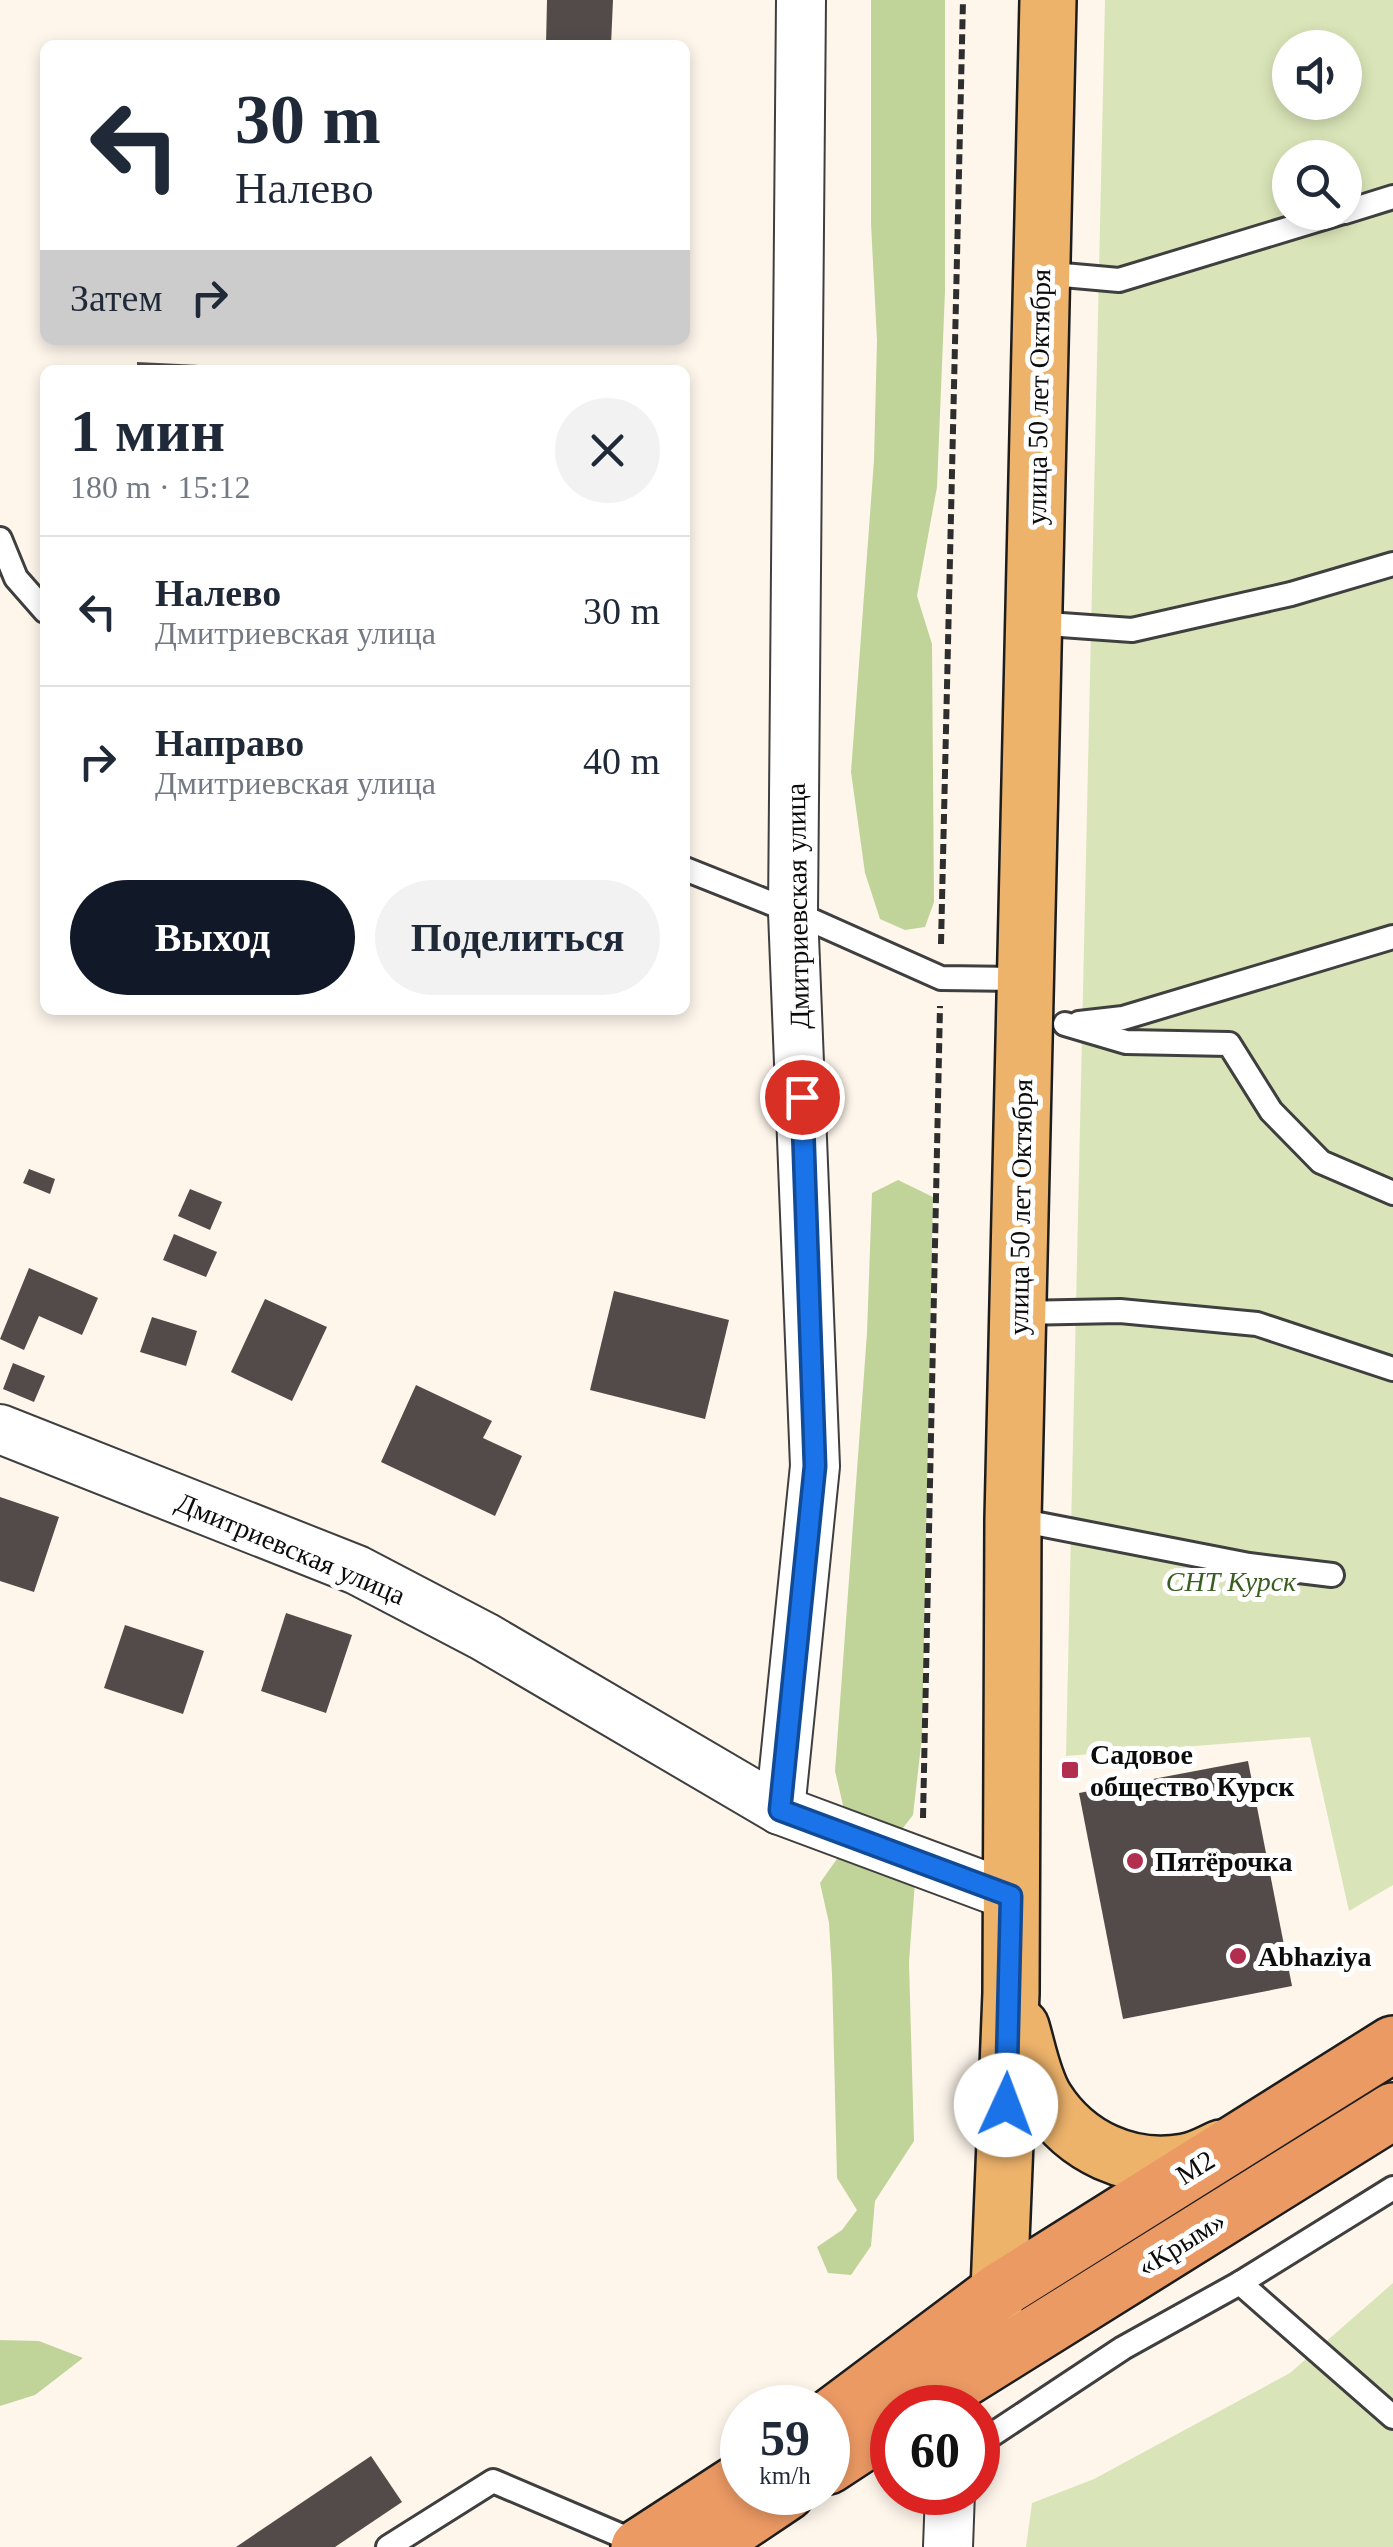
<!DOCTYPE html>
<html lang="ru">
<meta charset="utf-8">
<style>
:root{--surface:#fff;--page:#f2f2f3;--text:#1f2937;--muted:#747a83;--line:#e0e1e3;--accent:#111827}
body{margin:0;font-family:"Times New Roman",serif;background:var(--page);color:var(--text);height:100vh;display:flex;flex-direction:column;font-size:38px;white-space:nowrap}
*{box-sizing:border-box;margin:0}
p{font-size:32px;color:var(--muted)}
.icon{flex:none;width:55px;height:55px;fill:none;stroke:currentColor;stroke-width:2;stroke-linecap:round;stroke-linejoin:round}
.map{position:relative;flex:1;overflow:hidden}
.details{position:absolute;left:40px;top:365px;width:650px;height:650px;display:flex;flex-direction:column;background:var(--surface);border-radius:15px;box-shadow:0 5px 15px #0003}
.details>*{flex:none}
.guide{position:absolute;left:40px;top:40px;width:650px;height:305px;border-radius:15px;box-shadow:0 5px 15px #0003;background:#fff;color:var(--text);overflow:hidden}
.controls{position:absolute;left:1272px;top:30px;display:grid;gap:20px}
.controls a{display:grid;place-items:center;width:90px;height:90px;border-radius:50%;background:var(--surface);box-shadow:0 5px 15px #0003;font-size:50px}
.speed{position:absolute;left:720px;top:2385px;display:flex;gap:20px;font-size:50px;font-weight:700;text-align:center}
.speed>*{display:grid;place-content:center;width:130px;height:130px;border-radius:50%;background:var(--surface);box-shadow:0 5px 15px #0003;line-height:1}
.speed small{font-size:25px;font-weight:400}
.speed .limit{border:15px solid #d22;background:#fff;color:#111}
.pin{position:absolute;display:grid;place-items:center;width:85px;height:85px;color:#fff;margin:-42px;border:5px solid #fff;border-radius:50%;box-shadow:0 2px 10px #0007}
.me{position:absolute;width:110px;margin:-55px;rotate:2deg;stroke-linejoin:round;filter:drop-shadow(0 0 8px #0008)}
.turn{display:flex;align-items:center;gap:35px;height:210px;padding:0 30px;font-size:45px}
.turn .icon{width:130px;height:130px;stroke-width:2.5}
.turn b{display:block;font-size:70px;line-height:85px}
.then{display:flex;align-items:center;height:95px;padding:0 30px;background:#0003;gap:20px;font-size:38px}
.round{display:grid;place-items:center;flex:none;width:105px;height:105px;border-radius:52px;background:var(--page)}
.headline{display:flex;align-items:center;justify-content:space-between;height:170px;padding:0 30px}
h1{font-size:60px;font-weight:700;line-height:75px}
.button{display:flex;gap:20px;margin-top:auto;padding:20px 30px}
.button a{flex:1;height:115px;border-radius:60px;background:var(--accent);color:#fff;font-size:40px;font-weight:700;line-height:115px;text-align:center}
.button a+a{background:var(--page);color:var(--text)}
ul{padding:0;list-style:none}
li{display:flex;align-items:center;gap:30px;height:150px;padding:0 30px;border-top:2px solid var(--line)}
li div{flex:1}
li b{display:block;font-size:38px}
li em{font-style:normal}
.map>svg:first-child{display:block}
.green{fill:#d9e5b8;fill-rule:evenodd}
.forest{fill:#c0d499}
.building{fill:#534b49}
.lines{fill:none;stroke-linecap:round;stroke-linejoin:round}
.service-casing{stroke:#3f3f3f;stroke-width:28}
.minor-casing{stroke:#3f3f3f;stroke-width:52}
.primary-casing{stroke:#1d1d1d;stroke-width:60}
.trunk-casing{stroke:#1d1d1d;stroke-width:60}
.path{stroke:#2e2e2e;stroke-width:6;stroke-dasharray:10 5;stroke-linecap:butt}
.service{stroke:#fff;stroke-width:22}
.minor{stroke:#fff;stroke-width:48}
.primary{stroke:#eeb36b;stroke-width:55}
.trunk{stroke:#ec9a64;stroke-width:55}
.route-casing{stroke:#114b97;stroke-width:25}
.route{stroke:#1a73e8;stroke-width:18}
.poi-dot{fill:#b12e4f;stroke:#fff;stroke-width:4}
.labels{text-anchor:middle;stroke-width:10;stroke-linejoin:round;paint-order:stroke}
.street-label{font-size:28px;fill:#0c0c0c;stroke:#fff}
.park-label{font-size:28px;font-style:italic;fill:#3a5e21;stroke:#fff}
.poi-label{font-size:28px;font-weight:bold;fill:#0c0c0c;stroke:#fff;text-anchor:start}
</style>
<div class="map">
<svg width="1393" height="2547" viewBox="0 0 1393 2547">
<rect width="100%" height="100%" fill="#fef6eb"/>
<g class="green">
<path d="M 1105,0 L 1393,0 L 1393,1885 L 1349,1911 L 1310,1737 L 1066,1756 ZM 1290,48 L 1345,48 L 1345,102 L 1290,102 ZM 1290,158 L 1345,158 L 1345,212 L 1290,212 Z"/>
<polygon points="1393,2283 1393,2547 1026,2547 1032,2503 1094,2479 1290,2373"/>
</g>
<g class="forest">
<polygon points="871,0 945,0 945,291 937,487 917,596 932,644 934,902 925,927 905,930 880,919 865,873 851,772 874,460 877,340 871,224"/>
<polygon points="898,1180 933,1197 922,1737 913,1815 896,1837 846,1818 835,1771 867,1333 872,1193"/>
<polygon points="839,1856 915,1882 909,1962 914,2141 875,2201 871,2246 851,2275 828,2273 817,2247 842,2230 857,2210 837,2178 832,1973 829,1923 820,1883"/>
<polygon points="0,2340 39,2341 83,2358 35,2395 0,2406"/>
</g>
<g class="building">
<polygon points="547,0 613,0 611,45 546,45"/>
<polygon points="137,362 241,367 241,370 137,370"/>
<polygon points="29,1169 55,1179 50,1194 23,1183"/>
<polygon points="190,1189 222,1202 210,1230 178,1216"/>
<polygon points="174,1234 217,1252 206,1277 163,1260"/>
<polygon points="29,1268 98,1298 82,1335 39,1316 24,1350 0,1339"/>
<polygon points="614,1291 729,1320 705,1419 590,1390"/>
<polygon points="265,1299 327,1327 292,1401 231,1372"/>
<polygon points="152,1317 197,1331 186,1366 140,1352"/>
<polygon points="13,1363 45,1376 34,1402 3,1389"/>
<polygon points="416,1385 492,1421 483,1438 522,1456 495,1516 381,1462"/>
<polygon points="0,1497 59,1517 34,1592 0,1581"/>
<polygon points="286,1613 352,1635 326,1713 261,1691"/>
<polygon points="125,1625 204,1651 183,1714 104,1688"/>
<polygon points="1248,1761 1292,1986 1123,2019 1079,1793"/>
<polygon points="371,2456 402,2502 335,2547 236,2547"/>
</g>
<g class="lines">
<g class="service-casing">
<g id="service">
<polyline points="1345,212 1393,197"/>
<polyline points="1041,273 1119,280 1343,212"/>
<polyline points="0,539 16,578 45,611"/>
<polyline points="1033,623 1132,630 1291,594 1393,564"/>
<polyline points="685,869 793,912 941,978 1023,979"/>
<polyline points="1079,1023 1123,1018 1393,937"/>
<polyline points="1065,1024 1126,1042 1229,1044 1271,1111 1321,1162 1393,1193"/>
<polyline points="1018,1313 1120,1311 1257,1324 1393,1369"/>
<polyline points="1013,1519 1249,1565 1332,1575"/>
<polyline points="1240,2283 1393,2417"/>
<polyline points="978,2444 1123,2348 1240,2283 1393,2188"/>
<polyline points="388,2547 493,2481 643,2545"/>
</g>
</g>
<g class="minor-casing">
<g id="minor">
<polyline points="0,1429 357,1570 485,1637 780,1810 1011,1896"/>
<polyline points="780,1810 815,1466 793,912 801,0"/>
<polyline points="948,2547 950,2492"/>
</g>
</g>
<g class="primary-casing">
<g id="primary">
<path d="M 1021,2027 C 1028,2050 1033,2080 1046,2100 C 1076,2147 1130,2172 1185,2162 C 1198,2160 1210,2153 1221,2148"/>
<polyline points="985,2329 999,2291 1011,1993 1013,1519 1048,0"/>
</g>
</g>
<g class="trunk-casing">
<g id="trunk">
<polyline points="917,2408 1393,2111"/>
<polyline points="828,2419 999,2291 1393,2044"/>
<polyline points="828,2466 892,2424"/>
<polyline points="711,2543 787,2492"/>
<polyline points="639,2547 742,2480"/>
</g>
</g>
<g class="path">
<polyline points="941,944 963,0"/>
<polyline points="923,1818 940,1006"/>
</g>
<use href="#service" class="service"/>
<use href="#minor" class="minor"/>
<use href="#primary" class="primary"/>
<use href="#trunk" class="trunk"/>
</g>
<g class="lines">
<g class="route-casing">
<polyline id="route" points="802,1097 815,1466 780,1810 1011,1896 1006,2105"/>
</g>
<use href="#route" class="route"/>
</g>
<g class="poi-dot">
<rect x="1060" y="1760" width="20" height="20" rx="5"/>
<circle cx="1135" cy="1861" r="10"/>
<circle cx="1238" cy="1956" r="10"/>
</g>
<g class="labels">
<g class="street-label">
<text transform="translate(1038 397) rotate(-89)" y="10">улица 50 лет Октября</text>
<text transform="translate(797 906) rotate(-91)" y="10">Дмитриевская улица</text>
<text transform="translate(1020 1207) rotate(-89)" y="10">улица 50 лет Октября</text>
<text transform="translate(291 1548) rotate(23)" y="10">Дмитриевская улица</text>
<text transform="translate(1195 2167) rotate(-32)" y="10">М2</text>
<text transform="translate(1181 2243) rotate(-32)" y="10">«Крым»</text>
</g>
<g class="park-label">
<text x="1231" y="1591">СНТ Курск</text>
</g>
<g class="poi-label">
<text x="1090" y="1764">Садовое<tspan x="1090" dy="32">общество Курск</tspan></text>
<text x="1155" y="1871">Пятёрочка</text>
<text x="1258" y="1966">Abhaziya</text>
</g>
</g>
</svg>
<div class="controls">
<a><svg class="icon" aria-label="sound" viewBox="0 0 24 24"><path d="M4 9h4l5-4v14l-5-4H4zM17 9q2 3 0 6"/></svg></a>
<a><svg class="icon" aria-label="search" viewBox="0 0 24 24"><circle cx="10" cy="10" r="6"/><path d="M15 15l6 6"/></svg></a>
</div>
<div class="speed"><div>59<small>km/h</small></div><div class="limit">60</div></div>
<div class="pin" style="left:802px;top:1097px;background:#d93025"><svg class="icon" aria-label="arrive" viewBox="0 0 24 24"><path d="M6 21V4h12l-3 4 3 4H6"/></svg></div>
<svg class="me" style="left:1006px;top:2105px" viewBox="-20 -20 40 40"><circle r="19" fill="#fff"/><path d="M0-13L10 11 0 6-10 11z" fill="#1a73e8"/></svg>
<div class="guide">
<div class="turn"><svg class="icon" aria-label="left" viewBox="0 0 24 24"><path d="M17 20v-9H6M10 6l-5 5 5 5"/></svg><div><b>30 m</b>Налево</div></div>
<div class="then">Затем<svg class="icon" aria-label="right" viewBox="0 0 24 24"><path d="M7 20v-9h11M14 6l5 5-5 5"/></svg></div>
</div>
<section class="details">
<div class="headline"><div><h1>1 мин</h1><p>180 m · 15:12</p></div><a class="round"><svg class="icon" aria-label="close" viewBox="0 0 24 24"><path d="M6 6l12 12M18 6L6 18"/></svg></a></div>
<ul>
<li><svg class="icon" aria-label="left" viewBox="0 0 24 24"><path d="M17 20v-9H6M10 6l-5 5 5 5"/></svg><div><b>Налево</b><p>Дмитриевская улица</p></div><em>30 m</em></li>
<li><svg class="icon" aria-label="right" viewBox="0 0 24 24"><path d="M7 20v-9h11M14 6l5 5-5 5"/></svg><div><b>Направо</b><p>Дмитриевская улица</p></div><em>40 m</em></li>
</ul>
<div class="button"><a>Выход</a><a>Поделиться</a></div>
</section>
</div>
